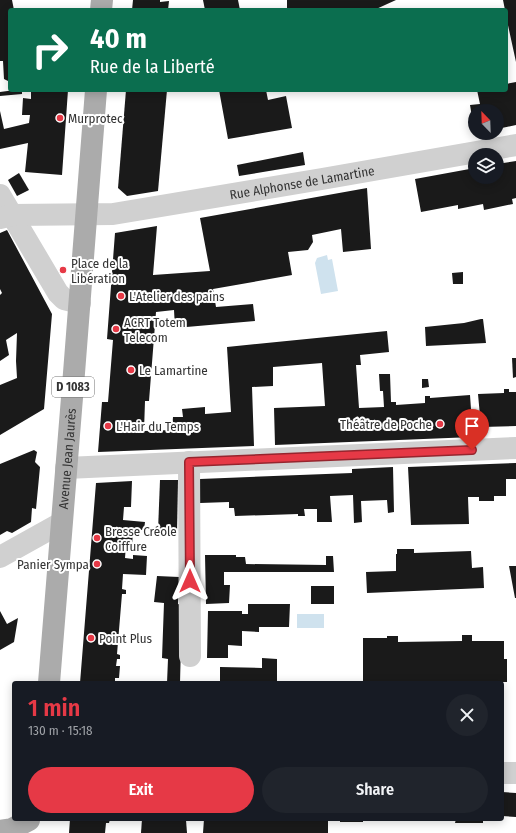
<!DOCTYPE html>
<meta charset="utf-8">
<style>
:root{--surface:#171b24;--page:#20242c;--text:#f1f3f6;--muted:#9ea1a6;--accent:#e63946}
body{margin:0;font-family:"Fira Sans Condensed",sans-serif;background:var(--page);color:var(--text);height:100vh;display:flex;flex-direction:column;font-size:15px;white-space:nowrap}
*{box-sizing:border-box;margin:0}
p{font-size:13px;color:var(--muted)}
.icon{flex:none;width:22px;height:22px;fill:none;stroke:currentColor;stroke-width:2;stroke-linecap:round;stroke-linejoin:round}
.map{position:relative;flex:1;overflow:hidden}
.side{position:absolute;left:12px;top:681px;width:492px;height:140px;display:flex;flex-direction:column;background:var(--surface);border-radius:4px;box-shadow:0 2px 10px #0003}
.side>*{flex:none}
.top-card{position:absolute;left:8px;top:8px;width:500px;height:84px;border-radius:4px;box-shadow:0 2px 10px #0003;background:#0b6e4f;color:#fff;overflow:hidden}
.needle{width:26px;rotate:337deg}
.fabs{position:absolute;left:468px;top:104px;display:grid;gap:8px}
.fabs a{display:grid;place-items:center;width:36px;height:36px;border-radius:50%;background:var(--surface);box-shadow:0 2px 10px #0003;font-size:20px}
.pin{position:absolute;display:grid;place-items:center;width:34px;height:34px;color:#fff;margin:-41px -17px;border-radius:50% 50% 50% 0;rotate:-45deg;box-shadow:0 0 4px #0007}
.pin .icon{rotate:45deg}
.me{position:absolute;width:44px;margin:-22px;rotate:0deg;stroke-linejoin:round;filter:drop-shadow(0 0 3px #0008)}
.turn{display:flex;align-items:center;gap:14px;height:84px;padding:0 16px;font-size:18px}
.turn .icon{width:52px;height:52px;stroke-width:2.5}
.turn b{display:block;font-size:28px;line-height:34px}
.round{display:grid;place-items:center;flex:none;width:42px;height:42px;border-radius:21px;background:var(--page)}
.summary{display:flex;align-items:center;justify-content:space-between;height:68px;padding:0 16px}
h1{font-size:24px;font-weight:600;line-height:30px;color:var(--accent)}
.cta{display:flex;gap:8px;margin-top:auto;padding:8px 16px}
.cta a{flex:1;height:46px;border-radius:24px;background:var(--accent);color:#fff;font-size:16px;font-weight:600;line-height:46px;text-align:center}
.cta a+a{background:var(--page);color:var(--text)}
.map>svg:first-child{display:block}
.water{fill:#cfe2ee}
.building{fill:#1a1a1a}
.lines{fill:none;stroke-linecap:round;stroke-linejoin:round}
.street{stroke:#d0d0d0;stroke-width:22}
.primary{stroke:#ababab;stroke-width:22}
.route-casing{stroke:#96252e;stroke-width:10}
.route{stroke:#e63946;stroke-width:7}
.poi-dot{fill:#e63946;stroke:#fff;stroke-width:1.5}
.labels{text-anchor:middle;stroke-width:4;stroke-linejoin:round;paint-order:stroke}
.shield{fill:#fff;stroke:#707070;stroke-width:1}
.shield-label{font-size:12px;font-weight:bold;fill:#333}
.poi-label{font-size:13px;fill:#333;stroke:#fff;text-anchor:start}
.street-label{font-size:13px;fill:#333;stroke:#fff}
</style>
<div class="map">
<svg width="516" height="833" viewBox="0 0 516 833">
<rect width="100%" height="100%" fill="#fff"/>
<g class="water">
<polygon points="327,255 328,260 332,259 338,291 321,294 315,263 317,258"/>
<rect x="297" y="614" width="27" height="14"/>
</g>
<g class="building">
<polygon points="0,0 12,0 14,10 10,10 10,82 4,79 3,61 0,61"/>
<polygon points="133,0 160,0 160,2 169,1 168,10 132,10"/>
<polygon points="203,0 238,0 240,10 205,10"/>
<polygon points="287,0 396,0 374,10 287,10"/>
<polygon points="503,0 516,0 516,62 506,16 506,10 505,10"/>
<polygon points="516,82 516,125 497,129 497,111 475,111 474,129 470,105 480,104 477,90 506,90 506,84"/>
<polygon points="15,90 22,90 22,94 0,96 0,92"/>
<polygon points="31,90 68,90 62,175 25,172 28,143 0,149 0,111 4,129 29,123 30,115 22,115 23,98 31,99"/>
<polygon points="126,90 167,90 158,191 127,196 118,188"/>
<polygon points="219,90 266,90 268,100 286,96 292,128 228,139"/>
<polygon points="303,152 305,165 239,176 237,165"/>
<polygon points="516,161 516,198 512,199 513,204 484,210 483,204 458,209 458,205 421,212 415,179 475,168 475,177 497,177 497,164"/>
<polygon points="19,173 29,190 17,196 8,180"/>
<polygon points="367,188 371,249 343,252 341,229 312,235 313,242 308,250 288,252 292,275 213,289 216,307 253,304 255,321 175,328 174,310 156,312 149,401 145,401 144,431 172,430 173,417 183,417 182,409 205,407 205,414 231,412 227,347 387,331 389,352 360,355 361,365 356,365 359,408 384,407 383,391 380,391 379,374 390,374 391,402 396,402 396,405 425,403 425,396 430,396 430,398 470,395 473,437 275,445 274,408 325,406 322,363 273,367 273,386 252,387 254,446 98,452 102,402 108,402 113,340 107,339 115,233 157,226 153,275 210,271 200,218"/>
<polygon points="7,230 52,314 44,409 0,435 0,385 17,378 16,361 17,333 6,340 9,355 0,361 0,295 2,293 0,289 0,233"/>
<polygon points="463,272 463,284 453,284 452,273"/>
<polygon points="481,319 483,319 486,343 426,346 425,327 464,323"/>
<polygon points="512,358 516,358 516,377 513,378"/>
<polygon points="422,379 428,379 429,387 422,388"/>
<polygon points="504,389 509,389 509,392 516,392 516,426 481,427 478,394 504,393"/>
<polygon points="34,450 37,452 35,462 40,467 36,509 32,508 31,522 12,533 7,531 0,535 0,464"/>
<polygon points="516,463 516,479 506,479 506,496 494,496 494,501 479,501 479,497 468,497 469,524 411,525 408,467"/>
<polygon points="393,467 394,512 388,513 387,500 361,501 362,522 354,523 353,495 330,496 332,522 317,522 317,509 304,509 305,516 298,516 298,514 235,516 234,508 229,508 229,502 200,503 200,479 352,473 352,469"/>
<polygon points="160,480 178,480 177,533 158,531"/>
<polygon points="132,481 131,507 124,507 123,520 145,522 144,530 127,529 126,533 133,533 132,545 126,545 125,558 133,559 133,555 147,556 146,575 123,574 122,589 126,590 126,594 122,594 117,654 120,655 120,659 117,659 116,666 120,666 119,678 115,678 115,683 80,683 96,483"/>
<polygon points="397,549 414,549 414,553 471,551 472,568 483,567 484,588 367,593 366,572 396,571 396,554 397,554"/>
<polygon points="205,555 236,555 236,557 245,557 246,564 326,565 326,556 333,556 334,572 224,572 224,585 230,585 229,603 206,604"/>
<polygon points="509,566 516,566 516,598 515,598"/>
<polygon points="157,576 179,577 178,604 182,605 180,683 167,683 168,659 162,658 164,603 154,602"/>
<rect x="311" y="586" width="23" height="18"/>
<polygon points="248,604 290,604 289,627 259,627 259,632 242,631 242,646 228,645 228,658 207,658 208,611 242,611 242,614 248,614"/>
<polygon points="0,611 7,624 18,618 14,642 0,650"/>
<polygon points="462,635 472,635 472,641 504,641 504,659 507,659 507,682 487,682 487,683 363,683 363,638 387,638 387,636 398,636 398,642 462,641"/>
<polygon points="262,658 277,659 277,683 220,683 220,667 262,668"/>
<polygon points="502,792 516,793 516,817 502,816"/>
<polygon points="70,819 110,819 109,823 106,823 105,833 69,833"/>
<polygon points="142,819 186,820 187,833 141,833"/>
<polygon points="204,819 277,819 277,821 328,821 328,833 203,833"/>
<rect x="340" y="819" width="23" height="3"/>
<polygon points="456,819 483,819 483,823 455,823"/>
</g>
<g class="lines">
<g class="street">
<polyline points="0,195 58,293 64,299 80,303"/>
<path id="s1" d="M 0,218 L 12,215 L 113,214 L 322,179 L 516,145"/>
<polyline points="189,462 190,656"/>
<polyline points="66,468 516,448"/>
<polyline points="0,557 61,523"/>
<polyline points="502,773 516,773"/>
</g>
<g class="primary">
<polyline points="101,10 102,0"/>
<path id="s2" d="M 49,683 C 64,485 82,288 96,90"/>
<polyline points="0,831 12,829 29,820"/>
</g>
</g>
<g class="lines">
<g class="route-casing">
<polyline id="route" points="190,581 189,462 472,450"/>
</g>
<use href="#route" class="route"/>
</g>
<g class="poi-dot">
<circle cx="60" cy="118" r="4"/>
<circle cx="63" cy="270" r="4"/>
<circle cx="121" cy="296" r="4"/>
<circle cx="116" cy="329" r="4"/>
<circle cx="131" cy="370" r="4"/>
<circle cx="440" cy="424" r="4"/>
<circle cx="108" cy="426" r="4"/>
<circle cx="97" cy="538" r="4"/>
<circle cx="97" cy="564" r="4"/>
<circle cx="91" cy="638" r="4"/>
</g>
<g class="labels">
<rect class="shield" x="52" y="377" width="42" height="20" rx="3"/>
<g class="shield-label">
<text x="73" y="391">D 1083</text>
</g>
<g class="poi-label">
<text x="68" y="123">Murprotec</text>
<text x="71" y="268">Place de la<tspan x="71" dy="15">Libération</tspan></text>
<text x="129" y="301">L'Atelier des pains</text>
<text x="124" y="327">ACRT Totem<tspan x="124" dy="15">Telecom</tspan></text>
<text x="139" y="375">Le Lamartine</text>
<text x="432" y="429" text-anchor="end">Théâtre de Poche</text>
<text x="116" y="431">L'Hair du Temps</text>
<text x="105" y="536">Bresse Créole<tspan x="105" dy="15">Coiffure</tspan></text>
<text x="89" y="569" text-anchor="end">Panier Sympa</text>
<text x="99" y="643">Point Plus</text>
</g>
<g class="street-label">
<text dy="5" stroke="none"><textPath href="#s1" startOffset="305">Rue Alphonse de Lamartine</textPath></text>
<text dy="5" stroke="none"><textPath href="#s2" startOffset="225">Avenue Jean Jaurès</textPath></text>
</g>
</g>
</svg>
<div class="fabs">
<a><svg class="needle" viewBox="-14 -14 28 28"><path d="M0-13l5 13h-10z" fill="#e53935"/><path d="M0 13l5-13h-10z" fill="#9ea1a6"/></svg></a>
<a><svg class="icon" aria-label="layers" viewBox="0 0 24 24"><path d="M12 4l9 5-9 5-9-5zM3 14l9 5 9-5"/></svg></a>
</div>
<div class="pin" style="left:472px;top:450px;background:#d93025"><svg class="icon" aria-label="arrive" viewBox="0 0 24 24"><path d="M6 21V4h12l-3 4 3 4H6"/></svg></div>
<svg class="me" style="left:190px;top:581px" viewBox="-20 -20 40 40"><path d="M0-17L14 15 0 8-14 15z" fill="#e63946" stroke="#fff" stroke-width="4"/></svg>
<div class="top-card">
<div class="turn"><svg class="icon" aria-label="right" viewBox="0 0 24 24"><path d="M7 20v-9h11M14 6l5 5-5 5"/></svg><div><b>40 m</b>Rue de la Liberté</div></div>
</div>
<section class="side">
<div class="summary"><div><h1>1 min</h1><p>130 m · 15:18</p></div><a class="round"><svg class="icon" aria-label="close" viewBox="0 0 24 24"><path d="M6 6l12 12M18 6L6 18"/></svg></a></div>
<div class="cta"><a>Exit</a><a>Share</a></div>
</section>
</div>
